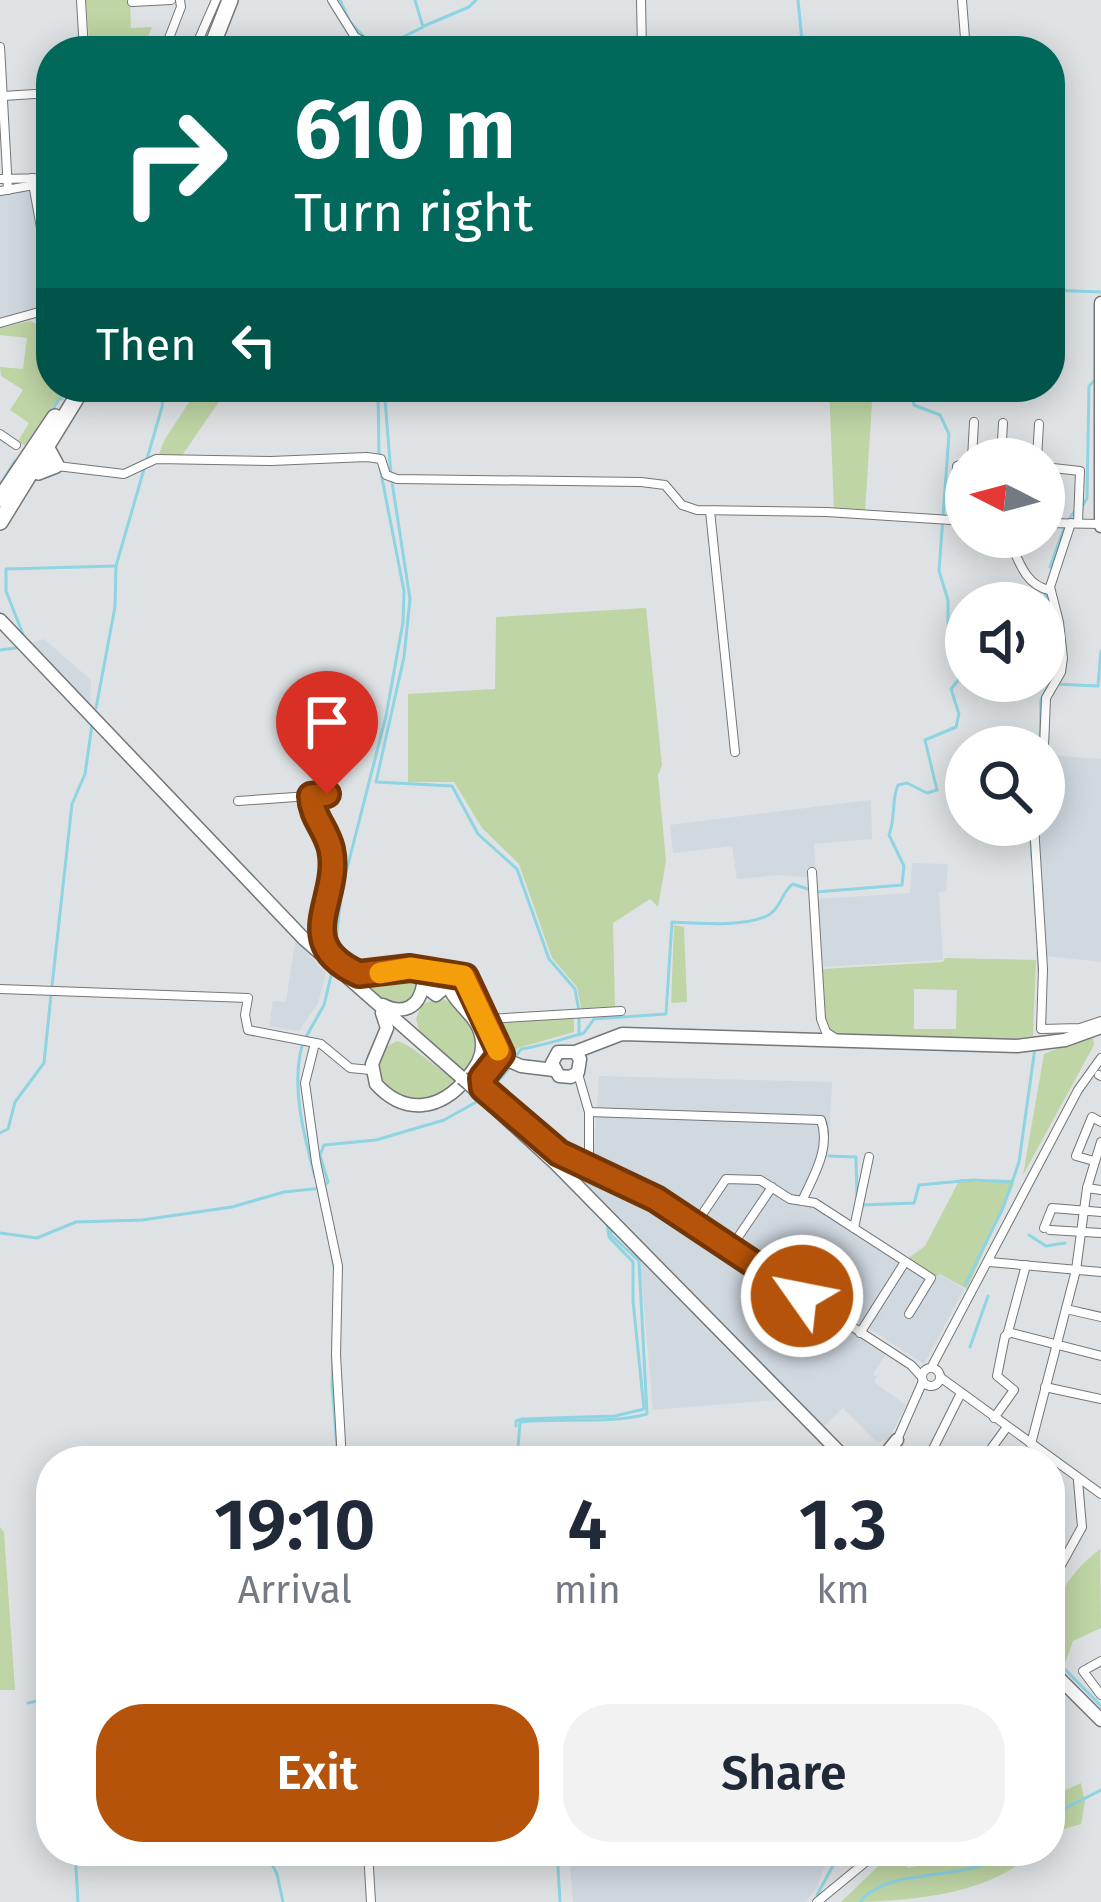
<!DOCTYPE html>
<style>
:root{--surface:#fff;--page:#f2f2f3;--text:#1f2937;--muted:#747a83;--accent:#b45309}
body{margin:0;font-family:"Fira Sans",sans-serif;background:var(--page);color:var(--text);height:100vh;display:flex;flex-direction:column;font-size:45px;white-space:nowrap}
*{box-sizing:border-box;margin:0}
p{font-size:39px;color:var(--muted)}
.icon{flex:none;width:66px;height:66px;fill:none;stroke:currentColor;stroke-width:2;stroke-linecap:round;stroke-linejoin:round}
.map{position:relative;flex:1;overflow:hidden}
.side{position:absolute;left:36px;top:1446px;width:1029px;height:420px;display:flex;flex-direction:column;background:var(--surface);border-radius:48px;box-shadow:0 6px 30px #0003}
.side>*{flex:none}
.banner{position:absolute;left:36px;top:36px;width:1029px;height:366px;border-radius:48px;box-shadow:0 6px 30px #0003;background:#00695c;color:#fff;overflow:hidden}
.needle{width:78px;rotate:276deg}
.fabs{position:absolute;left:945px;top:438px;display:grid;gap:24px}
.fabs a{display:grid;place-items:center;width:120px;height:120px;border-radius:50%;background:var(--surface);box-shadow:0 6px 30px #0003;font-size:60px}
.pin{position:absolute;display:grid;place-items:center;width:102px;height:102px;color:#fff;margin:-123px -51px;border-radius:50% 50% 50% 0;rotate:-45deg;box-shadow:0 0 12px #0007}
.pin .icon{rotate:45deg}
.me{position:absolute;width:132px;margin:-66px;rotate:303deg;stroke-linejoin:round;filter:drop-shadow(0 0 9px #0008)}
.turn{display:flex;align-items:center;gap:42px;height:252px;padding:0 60px;font-size:54px}
.turn .icon{width:156px;height:156px;stroke-width:2.5}
.turn b{display:block;font-size:84px;line-height:102px}
.then{display:flex;align-items:center;height:114px;padding:0 60px;background:#0003;gap:24px;font-size:45px}
.eta{display:flex;justify-content:space-evenly;align-items:center;height:204px;text-align:center}
.eta b{font-size:72px;font-weight:600;line-height:84px}
.primary-button{display:flex;gap:24px;margin-top:auto;padding:24px 60px}
.primary-button a{flex:1;height:138px;border-radius:48px;background:var(--accent);color:#fff;font-size:48px;font-weight:600;line-height:138px;text-align:center}
.primary-button a+a{background:var(--page);color:var(--text)}
.map>svg:first-child{display:block}
.built{fill:#d0d8e0}
.green{fill:#bfd5a5;fill-rule:evenodd}
.lines{fill:none;stroke-linecap:round;stroke-linejoin:round}
.stream{stroke:#8ed4e2;stroke-width:3}
.minor-casing{stroke:#747678;stroke-width:10}
.major-casing{stroke:#747678;stroke-width:15}
.highway-casing{stroke:#747678;stroke-width:18}
.minor{stroke:#fff;stroke-width:8}
.major{stroke:#fff;stroke-width:12}
.highway{stroke:#fff;stroke-width:15}
.major-bridge-casing{stroke:#747678;stroke-width:15;stroke-linecap:butt}
.major-bridge{stroke:#fff;stroke-width:12}
.route-casing{stroke:#753606;stroke-width:30}
.route{stroke:#b45309;stroke-width:21}
.slow{stroke:#f59e0b;stroke-width:21}
</style>
<div class="map">
<svg width="1101" height="1902" viewBox="0 0 1101 1902">
<rect width="100%" height="100%" fill="#dfe2e4"/>
<g class="built">
<polygon points="36,186 51,293 43,308 0,323 0,192"/>
<polygon points="44,639 91,680 90,710 23,645"/>
<polygon points="1049,755 1101,759 1101,962 1046,956 1037,842 1039,825 1044,825"/>
<polygon points="871,800 872,839 814,844 816,878 779,875 737,879 732,846 673,853 670,825"/>
<polygon points="912,863 948,864 946,891 939,892 943,960 821,967 817,899 910,893"/>
<polygon points="295,941 326,973 318,1003 299,1031 269,1026 273,1001 286,1002"/>
<polygon points="599,1076 832,1082 828,1154 810,1196 934,1277 939,1274 964,1289 924,1364 649,1186 593,1161"/>
<polygon points="593,1172 648,1198 779,1285 888,1351 873,1374 877,1377 874,1382 906,1405 889,1439 877,1442 843,1408 824,1426 585,1182"/>
<polygon points="640,1261 685,1307 776,1400 653,1410"/>
<polygon points="835,1851 822,1872 818,1887 805,1902 573,1902 569,1852"/>
</g>
<g class="green">
<polygon points="86,0 130,0 131,28 152,27 142,51 127,51 122,39 89,41"/>
<polygon points="30,321 51,331 51,387 72,387 62,401 58,399 25,445 17,443 29,423 10,410 23,390 1,376 0,367 23,369 27,338 0,335 0,328"/>
<polygon points="199,387 229,387 181,457 158,456 165,439"/>
<polygon points="829,387 873,387 865,512 834,509"/>
<polygon points="646,608 662,765 658,775 666,861 658,907 650,899 613,923 615,1010 582,1012 577,987 552,958 519,864 482,828 454,782 408,782 408,694 495,689 496,617"/>
<polygon points="674,925 684,927 687,1002 671,1003"/>
<path d="M 945,958 L 1036,960 L 1033,1036 L 1010,1039 L 833,1034 L 824,1020 L 822,969 L 943,962 ZM 914,989 L 957,990 L 956,1029 L 914,1029 Z"/>
<polygon points="406,971 415,977 417,988 405,1006 388,1005 357,978"/>
<path d="M 440,998 C 474,1010 485,1044 464,1072 L 420,1034 L 416,1019 L 422,1004 Z"/>
<polygon points="574,1017 574,1032 518,1048 511,1056 504,1051 492,1020"/>
<polygon points="1088,1037 1093,1037 1094,1045 1023,1175 1044,1054"/>
<path d="M 397,1041 C 409,1043 443,1072 455,1081 C 429,1110 410,1101 381,1084 C 377,1060 375,1052 397,1041 Z"/>
<polygon points="960,1179 1012,1180 1014,1184 967,1289 940,1274 935,1277 907,1259 925,1246"/>
<polygon points="0,1527 4,1532 15,1690 0,1690"/>
<path d="M 1100,1549 L 1101,1628 L 1073,1641 L 1064,1666 L 1050,1652 C 1050,1606 1063,1578 1100,1549 Z"/>
<polygon points="1081,1783 1085,1802 1081,1824 1050,1833 1050,1797"/>
<path d="M 894,1851 L 906,1851 L 902,1856 L 908,1868 L 986,1851 L 1035,1851 C 989,1897 902,1902 841,1902 Z"/>
</g>
<g class="lines">
<g class="stream">
<polyline points="340,0 350,22 365,38"/>
<polyline points="798,0 803,51"/>
<polyline points="424,26 469,7 476,0"/>
<polyline points="224,38 232,42 231,51"/>
<polyline points="379,49 423,27 415,0"/>
<polyline points="340,51 360,45"/>
<polyline points="1050,290 1101,292"/>
<polyline points="378,387 379,458"/>
<polyline points="384,387 391,475"/>
<polyline points="910,387 914,405 940,415 949,434 939,571 948,600 948,624 966,650"/>
<polyline points="53,409 67,387"/>
<polyline points="392,482 410,599 404,657 376,782 452,786 478,834 517,869 549,959 575,989 579,1011"/>
<polyline points="0,485 15,461"/>
<polyline points="1083,505 1087,498 1089,386 1095,380"/>
<polyline points="1069,519 1074,512"/>
<polyline points="1050,567 1065,526"/>
<polyline points="1045,593 1054,618"/>
<polyline points="24,637 6,591 6,569 115,566"/>
<polyline points="0,650 16,648"/>
<polyline points="1056,684 1098,686 1101,651"/>
<polyline points="96,708 115,607 116,566 162,407 164,387"/>
<polyline points="1040,745 1041,700 1058,667 1059,651"/>
<polyline points="1030,827 1032,858"/>
<polyline points="1034,886 1038,942"/>
<polyline points="335,948 342,888 386,716 403,622 404,591 380,468"/>
<polyline points="1038,952 1039,972"/>
<polyline points="52,986 72,804 85,774 92,725"/>
<polyline points="579,1035 579,1019"/>
<polyline points="306,1037 324,1005 332,972"/>
<path d="M 302,1046 C 291,1087 304,1136 315,1177"/>
<path d="M 516,1056 L 521,1049 C 543,1046 562,1039 584,1033 L 594,1019 L 666,1014 L 672,922 C 695,923 749,928 770,914 C 782,906 782,891 793,884 L 816,892 L 902,885 L 904,866 L 889,835 C 896,816 891,802 898,785 L 907,783 L 927,793 L 937,790 L 925,740 L 956,727 L 959,714 L 951,689 L 966,671"/>
<polyline points="491,1090 512,1065"/>
<polyline points="0,1133 8,1129 15,1102 44,1063 51,995"/>
<polyline points="829,1156 856,1157 857,1199"/>
<polyline points="862,1205 914,1203 919,1185 973,1180 1011,1182"/>
<polyline points="0,1233 37,1238 76,1222 142,1220 232,1207 284,1192 322,1188 328,1182 320,1155 324,1145 376,1140 444,1120 480,1100"/>
<polyline points="1029,1235 1046,1246 1065,1243"/>
<polyline points="331,1251 335,1271"/>
<polyline points="965,1285 1003,1208 1019,1162 1035,1048"/>
<polyline points="334,1322 332,1384 338,1461"/>
<polyline points="970,1347 988,1296"/>
<polyline points="516,1426 516,1421 522,1419 615,1416 644,1409 633,1301 633,1262 609,1237 607,1224"/>
<path d="M 517,1461 L 520,1422 C 562,1417 607,1425 647,1414 L 639,1261 L 611,1235 L 611,1226"/>
<polyline points="833,1461 835,1459"/>
<polyline points="1050,1654 1101,1706"/>
<polyline points="28,1703 51,1698"/>
<polyline points="1050,1816 1101,1790"/>
<polyline points="75,1851 78,1902"/>
<polyline points="265,1851 277,1874 283,1902"/>
<polyline points="557,1851 560,1902"/>
<polyline points="817,1895 841,1851"/>
<path d="M 860,1902 C 890,1864 968,1885 1008,1851"/>
</g>
<g class="minor-casing">
<g id="minor">
<polyline points="81,0 84,51"/>
<polyline points="332,0 355,37 382,51"/>
<polyline points="641,0 642,51"/>
<polyline points="962,0 966,51"/>
<polyline points="132,2 171,0"/>
<polyline points="0,47 8,190"/>
<polyline points="195,48 216,0"/>
<polyline points="123,49 123,51"/>
<polyline points="164,51 181,7 180,0"/>
<polyline points="427,51 485,44 519,51"/>
<polyline points="3,96 51,93"/>
<polyline points="32,178 51,283"/>
<polyline points="0,179 51,178"/>
<polyline points="0,191 51,182"/>
<polyline points="0,323 39,312 51,295"/>
<polyline points="0,434 16,445"/>
<polyline points="972,459 974,422"/>
<polyline points="1001,459 1003,423"/>
<polyline points="1037,459 1039,424"/>
<polyline points="57,466 124,474 156,459 271,461 367,457 381,459 386,475 397,479 641,482 665,485 682,505 697,510 827,512 966,521"/>
<polyline points="1044,467 1080,471 1078,522"/>
<polyline points="710,511 735,752"/>
<polyline points="954,520 957,466 966,463"/>
<polyline points="1044,523 1101,524"/>
<path d="M 1008,537 C 1018,558 1024,585 1049,590"/>
<polyline points="1044,747 1046,698 1061,672 1063,658 1059,622 1050,587 1071,523"/>
<polyline points="1044,753 1044,767"/>
<path d="M 311,796 C 312,821 326,827 331,848 C 342,900 289,941 359,973 L 410,968 L 430,971"/>
<polyline points="238,801 324,795 330,787 336,750"/>
<polyline points="1034,825 1043,969 1041,1029 1080,1028 1101,1021"/>
<polyline points="812,872 821,1019 826,1032 835,1038"/>
<polyline points="0,989 248,998 245,1015 248,1030 321,1044 350,1068 371,1070"/>
<polyline points="488,1019 621,1011"/>
<polyline points="315,1043 305,1083 316,1162 338,1266 336,1355 342,1461"/>
<polyline points="501,1054 486,1070 481,1086 559,1153 656,1199 911,1365 922,1377"/>
<polyline points="578,1074 589,1112 589,1166"/>
<polyline points="1099,1075 1101,1076"/>
<path d="M 589,1112 L 821,1120 C 831,1148 814,1175 802,1201"/>
<polyline points="1094,1161 1076,1156 1092,1117 1101,1122"/>
<polyline points="1087,1188 1101,1190"/>
<polyline points="695,1225 726,1179 760,1180 790,1199 815,1203 931,1278 909,1314"/>
<polyline points="854,1228 869,1157"/>
<polyline points="1044,1228 1052,1208 1101,1212"/>
<polyline points="1050,1230 1101,1233"/>
<polyline points="730,1249 772,1187"/>
<polyline points="989,1262 1101,1272"/>
<polyline points="1026,1265 1008,1332 1101,1356"/>
<polyline points="1066,1309 1101,1317"/>
<polyline points="860,1333 905,1262"/>
<circle cx="931" cy="1377" r="9"/>
<polyline points="931,1368 1078,1090 1101,1058"/>
<polyline points="940,1377 1101,1494"/>
<polyline points="1045,1387 1101,1399"/>
<polyline points="994,1418 1014,1390 997,1376 1005,1336 1010,1333"/>
<polyline points="897,1440 923,1381"/>
<polyline points="1031,1444 1076,1270 1087,1188 1101,1142"/>
<polyline points="927,1461 960,1395"/>
<polyline points="982,1461 1007,1427"/>
<polyline points="1028,1461 1037,1449"/>
<polyline points="1050,1585 1082,1527 1078,1481"/>
<polyline points="1101,1661 1083,1671 1101,1695"/>
<polyline points="368,1851 371,1902"/>
<polyline points="817,1902 879,1851"/>
</g>
</g>
<g class="major-casing">
<g id="major">
<polyline points="1101,303 1101,526"/>
<polyline points="0,620 304,939 462,1078"/>
<polyline points="444,973 467,979 505,1059 521,1066 554,1070"/>
<polyline points="446,976 439,970 430,971 423,985 436,995 448,985"/>
<path d="M 383,1005 C 403,1015 419,1008 423,985"/>
<path d="M 382,1013 L 387,1028 L 372,1064 L 376,1084 C 405,1116 441,1110 467,1078 C 476,1067 483,1057 482,1043 C 481,1016 457,1008 448,986"/>
<polyline points="575,1052 580,1059 578,1072 571,1077 559,1076 552,1063 558,1052 575,1052 622,1034 1017,1046 1065,1040 1101,1027"/>
<polyline points="469,1084 556,1164 848,1461"/>
<polyline points="880,1461 897,1440"/>
<polyline points="1050,1669 1101,1720"/>
</g>
</g>
<g class="highway-casing">
<g id="highway">
<polyline points="194,50 194,51"/>
<polyline points="210,51 230,0"/>
<polyline points="38,472 56,465 49,452"/>
<polyline points="0,499 55,417"/>
<polyline points="0,522 83,387"/>
</g>
</g>
<use href="#minor" class="minor"/>
<use href="#major" class="major"/>
<use href="#highway" class="highway"/>
<g class="major-bridge-casing">
<polyline id="major-bridge" points="462,1078 469,1084"/>
</g>
<use href="#major-bridge" class="major-bridge"/>
</g>
<g class="lines">
<g class="route-casing">
<path id="route" d="M 327,794 L 311,796 C 312,818 326,828 331,849 C 342,899 289,942 359,974 L 410,968 L 465,977 L 501,1054 L 482,1078 L 483,1088 L 559,1153 L 656,1199 L 802,1296"/>
</g>
<use href="#route" class="route"/>
<polyline class="slow" points="380,973 410,968 463,976 498,1050"/>
</g>
</svg>
<div class="fabs">
<a><svg class="needle" viewBox="-14 -14 28 28"><path d="M0-13l5 13h-10z" fill="#e53935"/><path d="M0 13l5-13h-10z" fill="#747a83"/></svg></a>
<a><svg class="icon" aria-label="sound" viewBox="0 0 24 24"><path d="M4 9h4l5-4v14l-5-4H4zM17 9q2 3 0 6"/></svg></a>
<a><svg class="icon" aria-label="search" viewBox="0 0 24 24"><circle cx="10" cy="10" r="6"/><path d="M15 15l6 6"/></svg></a>
</div>
<div class="pin" style="left:327px;top:794px;background:#d93025"><svg class="icon" aria-label="arrive" viewBox="0 0 24 24"><path d="M6 21V4h12l-3 4 3 4H6"/></svg></div>
<svg class="me" style="left:802px;top:1296px" viewBox="-20 -20 40 40"><circle r="17" fill="#b45309" stroke="#fff" stroke-width="3"/><path d="M0-11L8 9 0 5-8 9z" fill="#fff"/></svg>
<div class="banner">
<div class="turn"><svg class="icon" aria-label="right" viewBox="0 0 24 24"><path d="M7 20v-9h11M14 6l5 5-5 5"/></svg><div><b>610 m</b>Turn right</div></div>
<div class="then">Then<svg class="icon" aria-label="left" viewBox="0 0 24 24"><path d="M17 20v-9H6M10 6l-5 5 5 5"/></svg></div>
</div>
<section class="side">
<div class="eta">
<div><b>19:10</b><p>Arrival</p></div>
<div><b>4</b><p>min</p></div>
<div><b>1.3</b><p>km</p></div>
</div>
<div class="primary-button"><a>Exit</a><a>Share</a></div>
</section>
</div>
